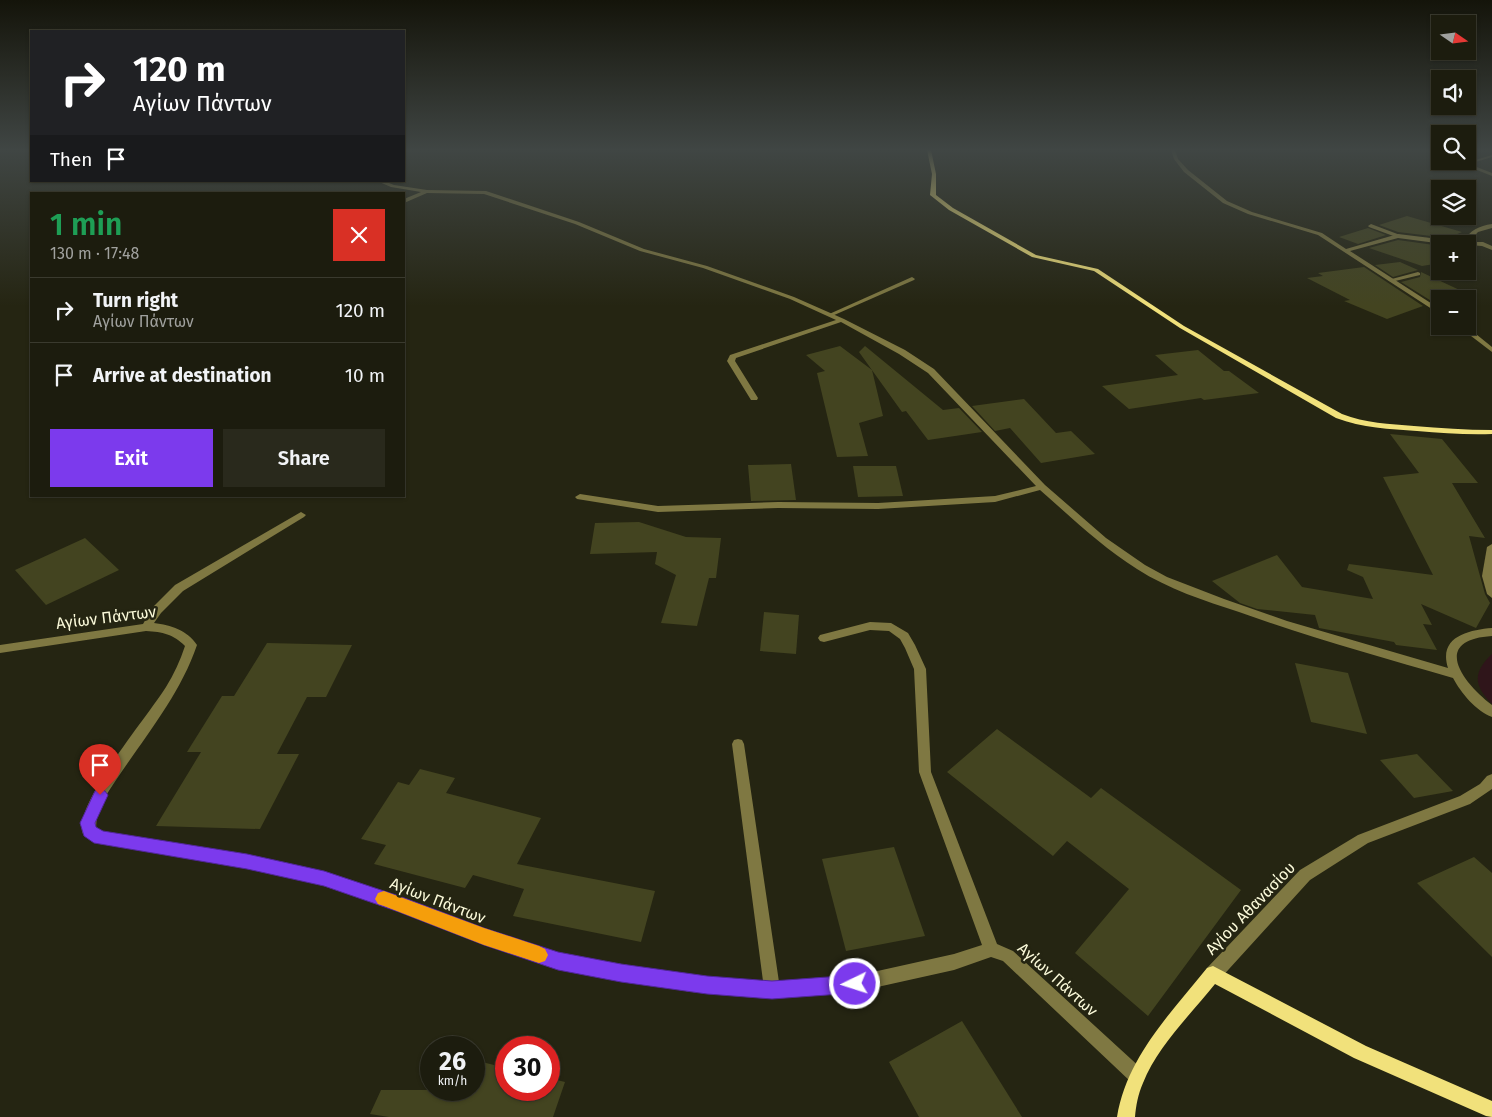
<!DOCTYPE html>
<meta charset="utf-8">
<style>
:root{--surface:#1c1c0e;--page:#29291c;--text:#f1f3f6;--muted:#a0a19e;--line:#3a3a2e;--accent:#7c3aed}
body{margin:0;font-family:"Fira Sans",sans-serif;background:var(--page);color:var(--text);height:100vh;display:flex;flex-direction:column;font-size:19px;white-space:nowrap}
*{box-sizing:border-box;margin:0}
p{font-size:16px;color:var(--muted)}
.icon{flex:none;width:28px;height:28px;fill:none;stroke:currentColor;stroke-width:2;stroke-linecap:round;stroke-linejoin:round}
.map{position:relative;flex:1;overflow:hidden}
.panel{position:absolute;left:30px;top:192px;width:375px;height:305px;display:flex;flex-direction:column;background:var(--surface);border-radius:0px;box-shadow:0 1px 4px #0004,0 0 0 1px var(--line)}
.panel>*{flex:none}
.guide{position:absolute;left:30px;top:30px;width:375px;height:152px;border-radius:0px;box-shadow:0 1px 4px #0004,0 0 0 1px var(--line);background:#202124;color:#fff;overflow:hidden}
.needle{width:32px;rotate:104deg}
.tools{position:absolute;left:1431px;top:15px;display:grid;gap:10px}
.tools a{display:grid;place-items:center;width:45px;height:45px;border-radius:0px;background:var(--surface);box-shadow:0 1px 4px #0004,0 0 0 1px var(--line);font-size:25px}
.speed{position:absolute;left:420px;top:1036px;display:flex;gap:10px;font-size:25px;font-weight:700;text-align:center}
.speed>*{display:grid;place-content:center;width:65px;height:65px;border-radius:50%;background:var(--surface);box-shadow:0 1px 4px #0004,0 0 0 1px var(--line);line-height:1}
.speed small{font-size:12px;font-weight:400}
.speed .limit{border:8px solid #d22;background:#fff;color:#111}
.pin{position:absolute;display:grid;place-items:center;width:42px;height:42px;color:#fff;margin:-51px -21px;border-radius:50% 50% 50% 0;rotate:-45deg;box-shadow:0 0 5px #0007}
.pin .icon{rotate:45deg}
.me{position:absolute;width:55px;margin:-28px;rotate:266deg;stroke-linejoin:round;filter:drop-shadow(0 0 4px #0008)}
.turn{display:flex;align-items:center;gap:18px;height:105px;padding:0 20px;font-size:22px}
.turn .icon{width:65px;height:65px;stroke-width:2.5}
.turn b{display:block;font-size:35px;line-height:42px}
.then{display:flex;align-items:center;height:48px;padding:0 20px;background:#0003;gap:10px;font-size:19px}
.round{display:grid;place-items:center;flex:none;width:52px;height:52px;border-radius:0px;background:var(--page)}
.headline{display:flex;align-items:center;justify-content:space-between;height:85px;padding:0 20px}
h1{font-size:30px;font-weight:600;line-height:38px;color:#1e9e55}
.action{display:flex;gap:10px;margin-top:auto;padding:10px 20px}
.action a{flex:1;height:58px;border-radius:0px;background:var(--accent);color:#fff;font-size:20px;font-weight:600;line-height:58px;text-align:center}
.action a+a{background:var(--page);color:var(--text)}
ul{padding:0;list-style:none}
li{display:flex;align-items:center;gap:15px;height:65px;padding:0 20px;border-top:1px solid var(--line)}
li div{flex:1}
li b{display:block;font-size:19px}
li em{font-style:normal}
.map>svg:first-child{display:block}
.green{fill:#2f151a}
.building{fill:#434420}
.lines{fill:none;stroke-linecap:round;stroke-linejoin:round}
.lane{fill:#7f7842;fill-rule:evenodd}
.street{fill:#7f7842;fill-rule:evenodd}
.secondary{fill:#f1e17b;fill-rule:evenodd}
.route{fill:#7c3aed;stroke:#51269a}
.slow{fill:#f59e0b}
.labels{text-anchor:middle;stroke-width:5;stroke-linejoin:round;paint-order:stroke}
.near-street-label{font-size:16px;fill:#fbfada;stroke:#252512}
</style>
<div class="map">
<svg width="1492" height="1117" viewBox="0 0 1492 1117">
<rect width="100%" height="100%" fill="#252512"/>
<path class="green" d="M 1492,654 L 1492,704 C 1473,685 1473,672 1492,654 Z"/>
<g class="building">
<polygon points="1407,216 1462,232 1448,238 1398,232 1379,225"/>
<polygon points="1368,228 1386,235 1358,244 1339,237"/>
<polygon points="1398,240 1434,245 1440,247 1440,263 1422,266 1369,248"/>
<polygon points="1400,262 1418,270 1393,277 1375,265"/>
<polygon points="1364,267 1423,306 1387,319 1344,301 1350,300 1307,278 1323,276 1318,273"/>
<polygon points="1421,272 1466,293 1433,298 1438,301 1433,302 1401,282 1420,277"/>
<polygon points="840,346 872,370 883,416 859,423 868,456 837,457 817,373 825,371 806,355"/>
<polygon points="865,346 943,410 959,408 982,432 928,440 906,411 902,412 859,352"/>
<polygon points="1198,350 1224,371 1229,371 1259,393 1204,400 1201,398 1129,409 1102,386 1178,375 1155,355"/>
<polygon points="1024,399 1056,433 1071,431 1095,454 1041,463 1010,428 995,431 972,406"/>
<polygon points="1390,434 1442,439 1478,483 1452,483 1485,538 1469,536 1485,594 1490,603 1476,628 1421,604 1432,625 1423,624 1437,650 1396,645 1394,642 1319,628 1315,615 1257,609 1240,603 1212,581 1277,555 1302,587 1373,599 1363,577 1347,570 1349,564 1433,575 1383,477 1419,473"/>
<polygon points="791,464 796,500 751,501 748,465"/>
<polygon points="853,466 896,466 903,496 858,497"/>
<polygon points="639,522 686,537 721,538 716,578 709,578 697,626 661,623 676,575 655,564 657,552 590,554 595,523"/>
<polygon points="85,538 119,570 46,605 15,570"/>
<polygon points="764,612 799,615 796,654 760,651"/>
<polygon points="267,643 352,645 326,697 307,697 277,754 299,754 260,829 156,826 201,752 187,752 222,696 234,696"/>
<polygon points="1295,663 1348,673 1367,734 1311,722"/>
<polygon points="997,729 1091,798 1101,788 1241,890 1148,1016 1075,953 1129,889 1067,841 1053,856 947,772"/>
<polygon points="1417,754 1453,791 1414,798 1380,760"/>
<polygon points="420,769 455,778 446,793 541,818 517,864 655,891 641,942 513,916 524,889 473,875 465,888 374,864 386,845 361,839 398,782 409,785"/>
<polygon points="894,847 925,936 846,951 822,859"/>
<polygon points="1474,857 1492,873 1492,957 1417,883"/>
<polygon points="962,1021 1022,1117 919,1117 889,1062"/>
<polygon points="474,1060 506,1068 506,1090 549,1090 549,1078 565,1082 553,1117 389,1117 370,1114 381,1090 474,1090"/>
</g>
<g class="lines">
<g class="lane">
<polygon points="1371,224 1400,235 1401,236 1396,237 1369,227 1368,226"/>
<polygon points="1418,272 1420,273 1420,275 1391,282 1388,280"/>
<polygon points="912,277 915,279 914,280 832,316 827,315"/>
</g>
<g class="street">
<path d="M 1171,150 L 1175,150 L 1178,159 L 1188,170 L 1227,201 L 1252,212 L 1322,233 L 1346,249 L 1398,234 L 1463,242 C 1470,230 1479,226 1492,224 L 1492,228 L 1478,232 L 1469,242 L 1483,242 L 1492,246 L 1492,250 L 1482,246 L 1468,245 L 1468,244 L 1444,244 L 1398,238 L 1350,251 L 1440,309 L 1440,314 L 1438,313 L 1318,235 L 1248,214 L 1223,203 L 1184,172 L 1174,159 Z"/>
<polygon points="1492,155 1492,157 1469,164 1492,173 1492,176 1462,164"/>
<path d="M 377,181 L 384,181 L 394,185 L 427,190 L 486,191 L 579,222 L 644,249 L 707,266 L 794,297 L 844,319 L 905,350 L 934,369 L 1045,485 L 1106,538 L 1145,565 L 1167,577 L 1224,599 L 1287,621 L 1448,668 C 1438,637 1468,630 1492,628 L 1492,636 C 1430,640 1463,683 1492,705 L 1492,717 C 1476,711 1461,693 1453,678 C 1381,657 1309,637 1239,612 C 1205,601 1168,589 1137,569 C 1102,547 1072,518 1040,490 L 995,502 L 878,509 L 778,508 L 658,512 L 577,499 L 575,497 L 580,494 L 658,506 L 778,502 L 878,503 L 995,496 L 1036,486 L 928,373 L 899,354 L 841,322 L 736,358 L 735,361 L 758,398 L 757,400 L 751,400 L 727,361 L 730,355 L 836,320 L 790,299 L 703,268 L 640,251 L 575,224 L 484,194 L 427,193 L 404,203 L 404,199 L 421,192 L 391,187 Z"/>
<polygon points="1458,326 1466,326 1492,347 1492,352"/>
<path d="M 301,512 L 306,515 L 304,517 L 183,591 L 161,613 L 154,623 C 171,625 187,630 197,645 C 178,701 136,747 105,797 L 97,814 L 96,828 L 103,832 L 247,856 L 324,872 L 399,897 L 484,930 L 558,953 L 691,976 L 763,981 L 732,744 L 734,740 L 738,739 L 742,740 L 744,744 L 779,982 L 855,976 L 954,954 L 982,945 L 919,772 L 914,669 L 905,648 L 900,639 L 889,631 L 870,630 L 824,642 L 820,641 L 818,638 L 820,635 L 870,622 L 891,623 L 908,633 L 915,645 L 926,669 L 931,772 L 997,944 L 1013,951 L 1143,1070 L 1145,1076 L 1143,1082 L 1137,1084 L 1131,1082 L 1003,961 L 991,957 L 954,970 L 855,992 L 772,998 L 691,992 L 558,969 L 484,944 L 399,911 L 324,886 L 247,868 L 100,844 C 95,842 83,838 82,831 C 77,800 148,716 166,687 C 174,674 180,661 185,646 C 173,634 163,632 146,631 L 0,653 L 0,645 L 143,624 L 153,607 L 175,585 Z"/>
<polygon points="1492,544 1492,598 1487,594 1482,576 1487,547"/>
<polygon points="1492,774 1492,789 1470,804 1368,843 1310,880 1219,980 1213,982 1207,980 1205,974 1207,968 1300,870 1358,835 1460,796 1480,784 1487,776"/>
</g>
<g class="secondary">
<path d="M 927,150 L 931,150 L 936,174 L 936,195 L 953,208 L 1036,255 L 1098,269 L 1184,326 L 1342,414 C 1365,423 1390,424 1414,426 C 1440,428 1466,430 1492,430 L 1492,434 C 1467,435 1442,433 1417,431 C 1390,429 1362,428 1336,418 L 1180,328 L 1094,271 L 1032,257 L 949,210 L 930,195 L 932,174 Z"/>
<path d="M 1213,966 L 1366,1046 L 1492,1101 L 1492,1117 L 1486,1116 L 1354,1058 L 1215,984 C 1191,1014 1157,1047 1143,1083 C 1138,1094 1136,1106 1135,1117 L 1117,1117 C 1127,1057 1170,1014 1207,968 Z"/>
</g>
</g>
<linearGradient id="sky" x2="0" y2="1"><stop stop-color="#14140a"/><stop offset="0.49" stop-color="#404644"/><stop offset="1" stop-color="#404644" stop-opacity="0"/></linearGradient>
<rect width="1492" height="306" fill="url(#sky)"/>
<polygon class="route" points="100,789 105,791 108,795 95,823 96,827 103,831 247,854 324,871 399,896 484,928 558,952 621,964 707,976 772,981 855,975 861,977 864,984 861,990 855,993 772,999 707,994 621,982 558,970 484,945 399,912 324,886 247,869 94,843 84,836 80,823 95,791"/>
<polygon class="slow" points="384,891 484,928 539,946 545,949 548,955 545,961 539,963 484,945 384,906 378,904 375,899 378,893"/>
<g class="labels">
<g class="near-street-label">
<text transform="translate(106 617) rotate(-7)" y="6">Αγίων Πάντων</text>
<text transform="translate(438 900) rotate(21)" y="6">Αγίων Πάντων</text>
<text transform="translate(1250 908) rotate(-46)" y="6">Αγίου Αθανασίου</text>
<text transform="translate(1058 979) rotate(42)" y="6">Αγίων Πάντων</text>
</g>
</g>
</svg>
<div class="tools">
<a><svg class="needle" viewBox="-14 -14 28 28"><path d="M0-13l5 13h-10z" fill="#e53935"/><path d="M0 13l5-13h-10z" fill="#a0a19e"/></svg></a>
<a><svg class="icon" aria-label="sound" viewBox="0 0 24 24"><path d="M4 9h4l5-4v14l-5-4H4zM17 9q2 3 0 6"/></svg></a>
<a><svg class="icon" aria-label="search" viewBox="0 0 24 24"><circle cx="10" cy="10" r="6"/><path d="M15 15l6 6"/></svg></a>
<a><svg class="icon" aria-label="layers" viewBox="0 0 24 24"><path d="M12 4l9 5-9 5-9-5zM3 14l9 5 9-5"/></svg></a>
<a>+</a>
<a>−</a>
</div>
<div class="speed"><div>26<small>km/h</small></div><div class="limit">30</div></div>
<div class="pin" style="left:100px;top:795px;background:#d93025"><svg class="icon" aria-label="arrive" viewBox="0 0 24 24"><path d="M6 21V4h12l-3 4 3 4H6"/></svg></div>
<svg class="me" style="left:855px;top:984px" viewBox="-20 -20 40 40"><circle r="17" fill="#7c3aed" stroke="#fff" stroke-width="3"/><path d="M0-11L8 9 0 5-8 9z" fill="#fff"/></svg>
<div class="guide">
<div class="turn"><svg class="icon" aria-label="right" viewBox="0 0 24 24"><path d="M7 20v-9h11M14 6l5 5-5 5"/></svg><div><b>120 m</b>Αγίων Πάντων</div></div>
<div class="then">Then<svg class="icon" aria-label="arrive" viewBox="0 0 24 24"><path d="M6 21V4h12l-3 4 3 4H6"/></svg></div>
</div>
<section class="panel">
<div class="headline"><div><h1>1 min</h1><p>130 m · 17:48</p></div><a class="round" style="background:#d93025;color:#fff"><svg class="icon" aria-label="close" viewBox="0 0 24 24"><path d="M6 6l12 12M18 6L6 18"/></svg></a></div>
<ul>
<li><svg class="icon" aria-label="right" viewBox="0 0 24 24"><path d="M7 20v-9h11M14 6l5 5-5 5"/></svg><div><b>Turn right</b><p>Αγίων Πάντων</p></div><em>120 m</em></li>
<li><svg class="icon" aria-label="arrive" viewBox="0 0 24 24"><path d="M6 21V4h12l-3 4 3 4H6"/></svg><div><b>Arrive at destination</b></div><em>10 m</em></li>
</ul>
<div class="action"><a>Exit</a><a>Share</a></div>
</section>
</div>
